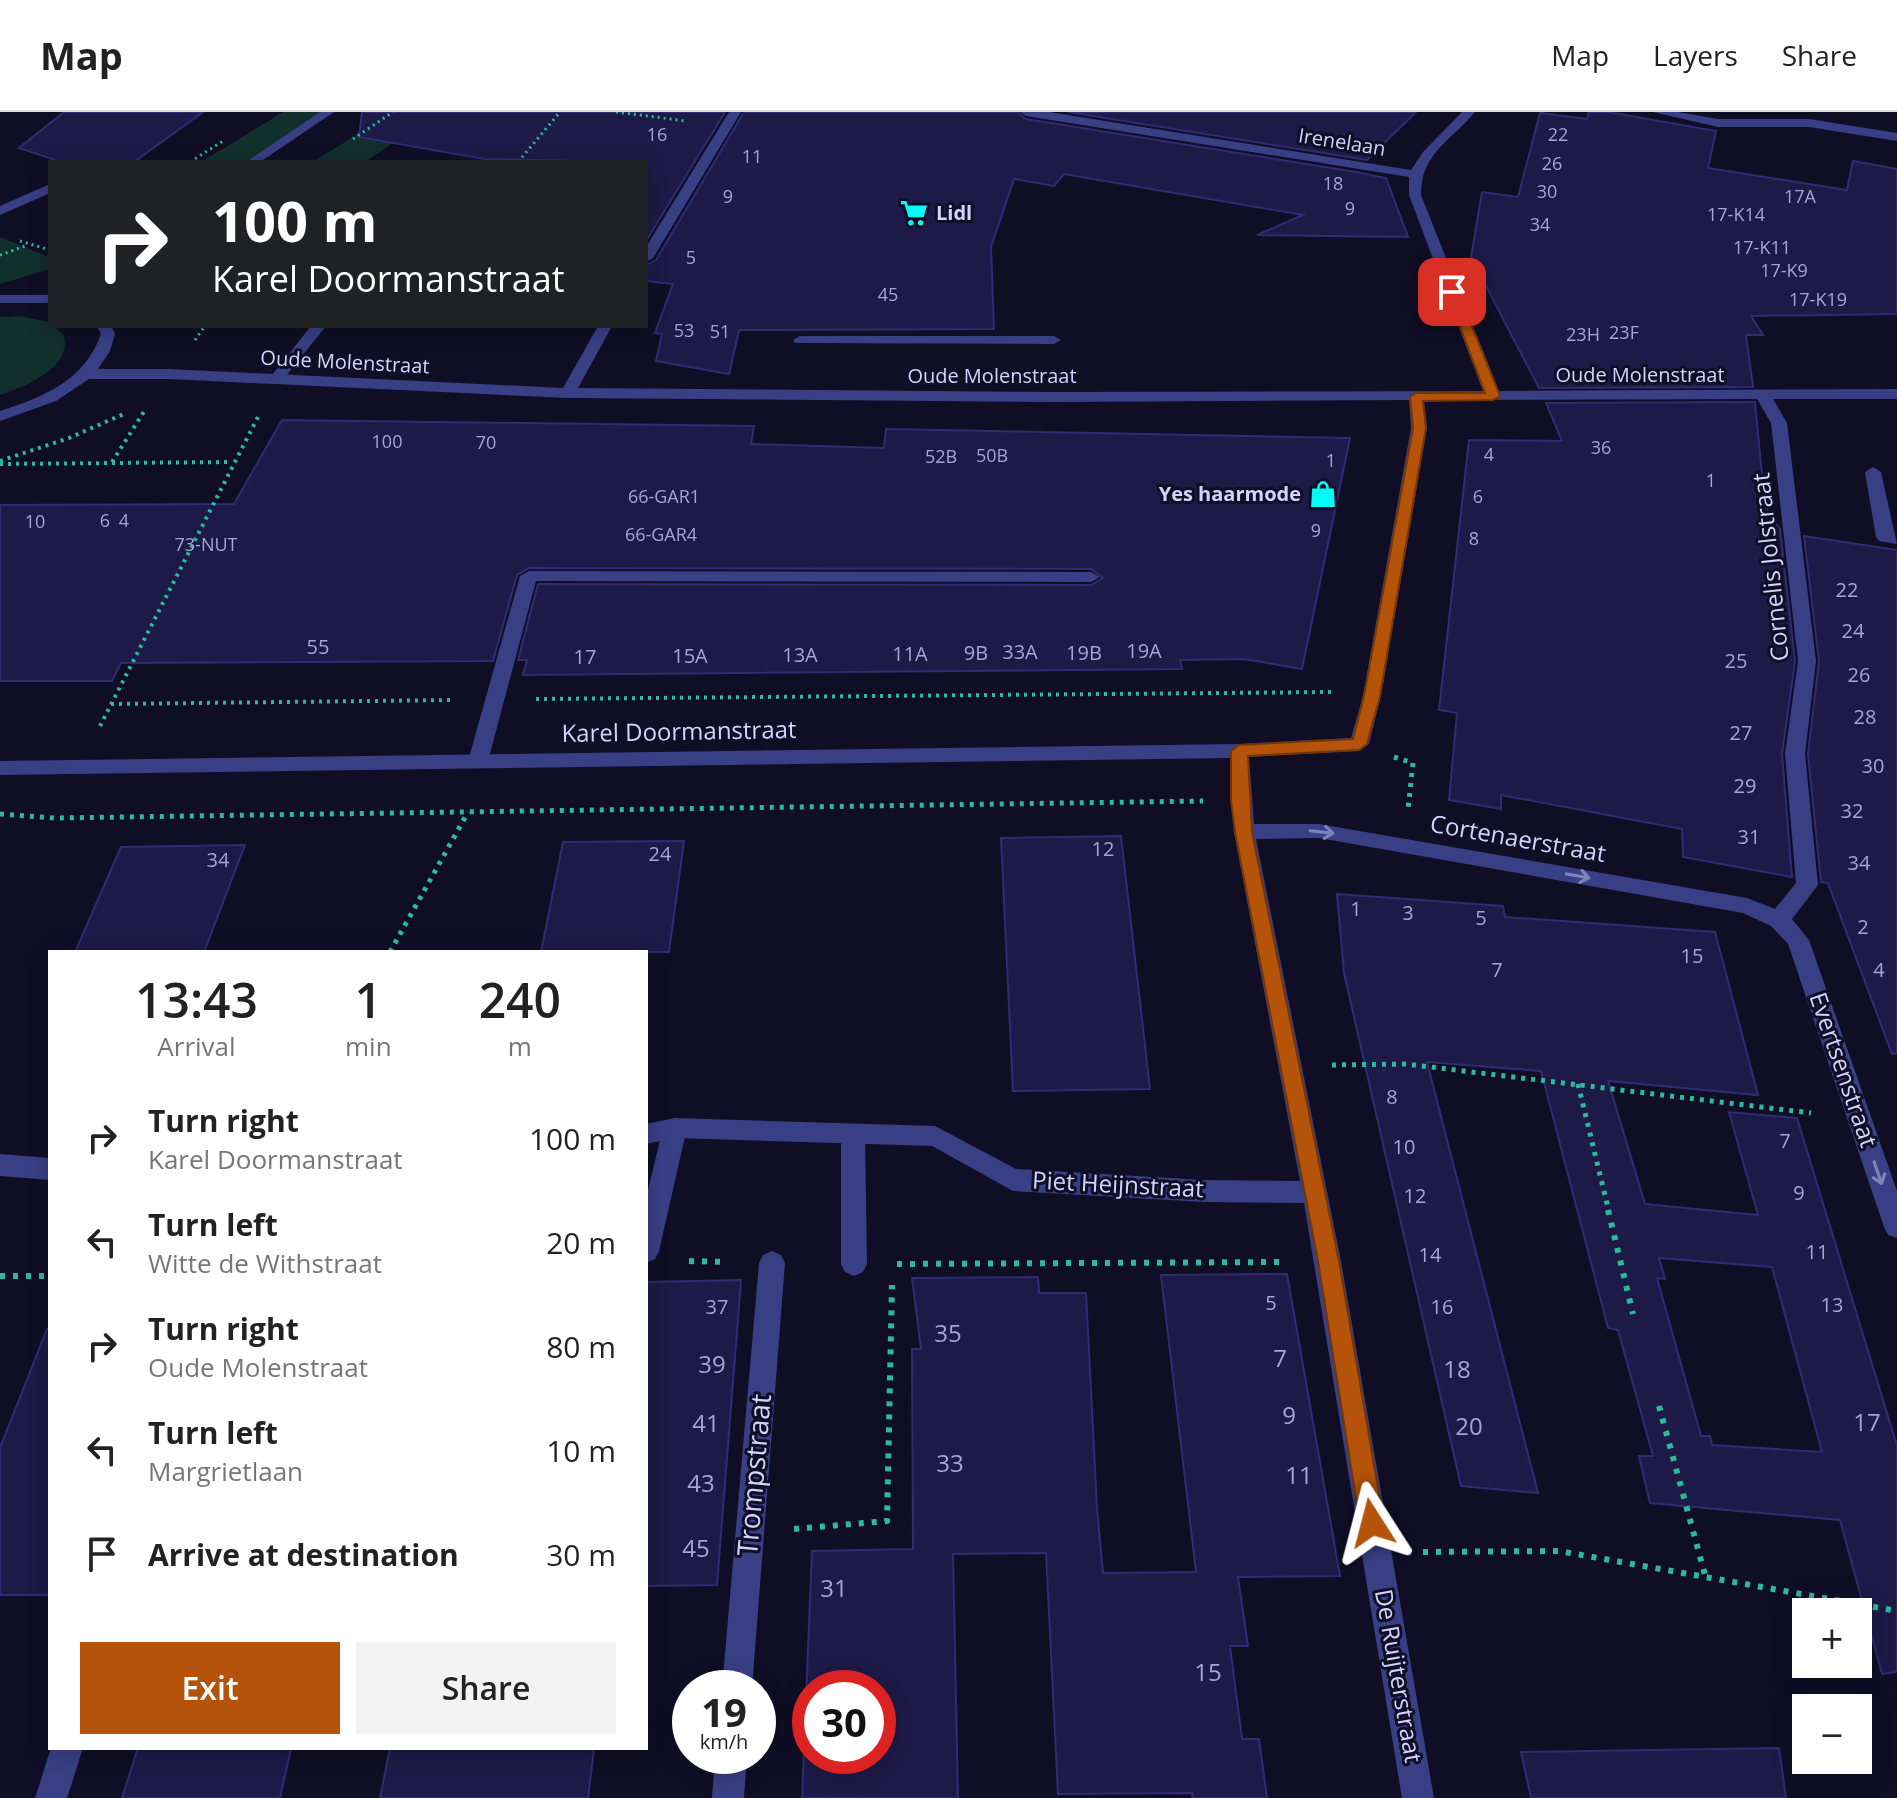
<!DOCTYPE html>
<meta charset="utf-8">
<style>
:root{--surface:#fff;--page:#f2f2f2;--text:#222;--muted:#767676;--line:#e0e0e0;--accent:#b45309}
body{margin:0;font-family:"Open Sans",sans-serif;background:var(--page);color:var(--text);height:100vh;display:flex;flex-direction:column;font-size:30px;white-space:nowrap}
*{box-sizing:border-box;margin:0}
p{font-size:26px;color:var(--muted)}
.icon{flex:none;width:44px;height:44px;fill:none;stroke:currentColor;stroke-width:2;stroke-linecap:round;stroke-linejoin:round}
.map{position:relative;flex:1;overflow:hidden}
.details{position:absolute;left:48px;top:838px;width:600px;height:800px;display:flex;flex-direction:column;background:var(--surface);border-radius:0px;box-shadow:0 4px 20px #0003}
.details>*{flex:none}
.guide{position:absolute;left:48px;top:48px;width:600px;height:168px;border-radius:0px;box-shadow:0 4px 20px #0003;background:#202124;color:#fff;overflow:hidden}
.buttons{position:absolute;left:1792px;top:1486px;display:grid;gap:16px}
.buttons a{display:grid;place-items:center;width:80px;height:80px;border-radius:0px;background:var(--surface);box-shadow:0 4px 20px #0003;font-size:40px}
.speed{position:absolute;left:672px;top:1558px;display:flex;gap:16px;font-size:40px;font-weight:700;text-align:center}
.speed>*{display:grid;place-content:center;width:104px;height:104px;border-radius:50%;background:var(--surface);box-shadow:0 4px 20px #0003;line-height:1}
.speed small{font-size:20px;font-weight:400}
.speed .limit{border:12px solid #d22;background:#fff;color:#111}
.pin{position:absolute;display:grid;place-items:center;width:68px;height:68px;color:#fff;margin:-34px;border-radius:16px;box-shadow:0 4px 12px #0006}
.me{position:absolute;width:88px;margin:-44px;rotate:351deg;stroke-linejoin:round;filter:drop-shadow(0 0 6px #0008)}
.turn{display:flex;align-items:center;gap:28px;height:168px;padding:0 32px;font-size:36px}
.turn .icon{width:104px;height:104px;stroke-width:2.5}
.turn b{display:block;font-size:56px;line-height:68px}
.eta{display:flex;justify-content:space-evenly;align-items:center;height:136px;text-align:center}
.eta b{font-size:48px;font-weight:600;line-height:56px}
.button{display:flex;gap:16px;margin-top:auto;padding:16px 32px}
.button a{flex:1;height:92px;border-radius:0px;background:var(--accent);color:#fff;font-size:32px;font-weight:600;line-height:92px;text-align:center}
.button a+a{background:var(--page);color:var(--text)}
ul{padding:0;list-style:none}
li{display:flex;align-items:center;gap:24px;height:104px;padding:0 32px}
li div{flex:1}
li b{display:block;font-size:30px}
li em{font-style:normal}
header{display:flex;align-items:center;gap:48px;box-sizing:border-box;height:112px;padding:0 40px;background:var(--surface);border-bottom:2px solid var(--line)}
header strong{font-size:38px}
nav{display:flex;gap:44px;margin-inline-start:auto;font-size:28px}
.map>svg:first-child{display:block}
.green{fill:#112f2b}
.building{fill:#1d1a47;stroke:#302b73;stroke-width:2;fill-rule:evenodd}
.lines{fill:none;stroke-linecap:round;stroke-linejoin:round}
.path-far3{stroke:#2cba9f;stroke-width:3;stroke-dasharray:2 4;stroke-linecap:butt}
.path-far2{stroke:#2cba9f;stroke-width:4;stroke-dasharray:3 5;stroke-linecap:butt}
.path-far1{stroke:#2cba9f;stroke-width:5;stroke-dasharray:4 6;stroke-linecap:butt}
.path{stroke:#2cba9f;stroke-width:6;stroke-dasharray:5 8;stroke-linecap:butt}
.service{fill:#383f85;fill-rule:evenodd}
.pedestrian{fill:#383f85;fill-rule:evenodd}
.minor{fill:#383f85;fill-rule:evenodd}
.oneway{stroke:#7d82bc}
.route{fill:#b45309;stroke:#753606;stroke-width:2}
.labels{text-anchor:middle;stroke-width:6;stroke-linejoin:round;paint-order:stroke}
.far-number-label{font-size:18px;fill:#a5a5d1}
.far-street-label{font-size:20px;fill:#d2d3ff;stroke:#0f0e25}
.far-poi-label{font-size:20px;font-weight:bold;fill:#d2d3ff;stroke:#0f0e25;text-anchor:start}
.number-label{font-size:20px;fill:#a5a5d1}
.street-label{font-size:24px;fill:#d2d3ff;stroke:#0f0e25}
.near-number-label{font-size:24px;fill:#a5a5d1}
.near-street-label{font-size:28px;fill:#d2d3ff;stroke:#0f0e25}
</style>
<header>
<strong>Map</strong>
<nav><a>Map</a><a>Layers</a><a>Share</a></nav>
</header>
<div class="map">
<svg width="1897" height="1686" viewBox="0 0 1897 1686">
<rect width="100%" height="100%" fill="#0f0e25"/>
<g class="green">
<polygon points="283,0 335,0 250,50 201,50"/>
<polygon points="393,0 437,0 365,50 313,50"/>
<polygon points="0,125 46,144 50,142 50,157 0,172"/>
<path d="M 21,204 L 48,210 L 63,222 C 75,255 24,275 0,283 L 0,205 Z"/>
</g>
<g class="building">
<polygon points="64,0 203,0 134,50 61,50 19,36"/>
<polygon points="362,0 725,0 646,129 646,50 484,47 359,25"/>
<polygon points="744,0 1017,0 1026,7 1356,60 1386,66 1408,125 1257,123 1303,103 1064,62 1054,74 1014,67 991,135 994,217 739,218 729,262 656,249 662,222 655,221 673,172 646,169 646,153 656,148"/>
<polygon points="1068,0 1416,0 1367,48"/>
<polygon points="1589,0 1608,0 1716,19 1708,56 1847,78 1853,49 1897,57 1897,202 1751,204 1763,223 1746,223 1753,275 1539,276 1471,145 1482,80 1518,85 1540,1 1587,7"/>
<polygon points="1755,290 1765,394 1780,417 1795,549 1782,642 1792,765 1683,745 1682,717 1501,683 1501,697 1449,688 1457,601 1439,598 1469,328 1562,329 1546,291"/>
<polygon points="282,308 754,314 751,332 884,336 886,317 1350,326 1302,557 1244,547 1180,548 1182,557 523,563 527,548 518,548 538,472 1091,473 1103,466 1091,457 529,456 517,463 493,549 121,551 112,569 0,569 0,393 234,392"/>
<polygon points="1804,424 1897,438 1897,941 1892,942 1828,771 1821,770 1808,642 1819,549"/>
<polygon points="1121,724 1150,977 1013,979 1001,726"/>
<polygon points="684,729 669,840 541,840 563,730"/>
<polygon points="245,733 204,840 75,840 121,735"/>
<path d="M 1337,782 L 1503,794 L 1505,805 L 1715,820 L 1758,983 L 1608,969 L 1645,1092 L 1758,1103 L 1729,1000 L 1797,1006 L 1897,1334 L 1897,1560 L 1882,1562 L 1840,1408 L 1650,1391 L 1639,1344 L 1653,1344 L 1618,1218 L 1608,1216 L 1541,959 L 1427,950 L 1538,1381 L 1461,1374 L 1344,861 ZM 1659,1146 L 1772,1155 L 1822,1340 L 1712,1333 L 1710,1324 L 1701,1324 L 1657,1166 L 1665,1167 Z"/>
<path d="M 1287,1162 L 1340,1464 L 1238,1465 L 1248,1534 L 1230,1534 L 1242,1627 L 1259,1627 L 1267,1686 L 1193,1686 L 1192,1681 L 1058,1682 L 1046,1441 L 953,1442 L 958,1686 L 802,1686 L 812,1439 L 913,1437 L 912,1237 L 921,1237 L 912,1166 L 1038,1165 L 1039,1181 L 1086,1181 L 1097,1396 L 1103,1461 L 1196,1460 L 1161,1163 ZM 810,1576 L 878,1576 L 878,1644 L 810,1644 Z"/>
<polygon points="741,1168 717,1473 646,1474 646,1170"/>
<polygon points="47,1217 50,1218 50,1483 0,1483 0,1336"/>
<polygon points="138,1636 291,1636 280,1686 122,1686"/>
<polygon points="390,1636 594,1637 588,1686 380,1686"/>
<polygon points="1779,1636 1786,1686 1531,1686 1521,1640"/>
</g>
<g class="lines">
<g class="path-far3">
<polyline points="616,0 686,9"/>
<polyline points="353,27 393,0"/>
<polyline points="190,50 223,29"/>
<polyline points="518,50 560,0"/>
<polyline points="20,129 50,138"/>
<polyline points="0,143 28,133"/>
<polyline points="195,228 205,214"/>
</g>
<g class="path-far2">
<polyline points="0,349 69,326 126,301"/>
<polyline points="112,350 145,298"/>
<polyline points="0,352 232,350"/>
<polyline points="536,587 1334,580"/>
<polyline points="111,592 454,588"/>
<polyline points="100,614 259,303"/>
</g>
<g class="path-far1">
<polyline points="1394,645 1413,651 1408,697"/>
<polyline points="0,702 55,706 1203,689"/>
<polyline points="390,840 468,700"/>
<polyline points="1332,953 1406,952 1811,1001"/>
<polyline points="1578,972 1609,1100"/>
</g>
<g class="path">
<polyline points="1608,1098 1633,1202"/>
<polyline points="689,1149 727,1150"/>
<polyline points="897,1152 1283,1150"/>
<polyline points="0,1164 50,1164"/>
<polyline points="1659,1294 1705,1463"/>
<polyline points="794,1417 887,1409 892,1173"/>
<polyline points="1423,1440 1559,1439 1897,1499"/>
</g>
<g class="service">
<polygon points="1653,0 1678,0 1718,7 1809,7 1897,21 1897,29 1809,15 1718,15"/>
<polygon points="50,72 50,81 0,103 0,94"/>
<polygon points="311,214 326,214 282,269 272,269 272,263"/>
<polygon points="1873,355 1881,360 1897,432 1879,429 1876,425 1865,360"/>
<polygon points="529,459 1091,460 1100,465 1091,470 536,469 488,649 478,656 468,649 520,464"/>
<polygon points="675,1006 684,1009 687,1016 659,1139 655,1147 646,1151 646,1086 663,1016 666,1009"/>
<polygon points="853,1012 862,1015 865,1022 867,1152 863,1160 854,1164 845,1160 841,1152 841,1022 844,1015"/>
</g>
<polygon class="pedestrian" points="800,224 1054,224 1061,228 1054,232 795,231 793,228"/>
<g class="minor">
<polygon points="320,0 334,0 260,50 246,50"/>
<polygon points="729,0 741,0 653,146 646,150 646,135"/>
<path d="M 1020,0 L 1049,0 L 1411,58 L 1423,40 L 1462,0 L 1475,0 C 1450,30 1421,41 1421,83 L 1499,279 L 1897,277 L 1897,287 L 1773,287 L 1787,311 L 1816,549 L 1805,642 L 1818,773 L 1792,807 L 1809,828 L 1897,1079 L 1897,1126 L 1888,1123 L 1884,1115 L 1788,832 L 1771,814 L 1743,801 L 1319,726 L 1256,727 L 1341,1149 L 1434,1686 L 1402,1686 L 1304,1091 L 1205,1090 L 1013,1079 L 932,1034 L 675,1026 L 646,1032 L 646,1012 L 675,1006 L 935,1014 L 1016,1057 L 1205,1068 L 1300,1069 L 1234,720 L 1230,646 L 0,663 L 0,649 L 1239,632 L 1351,626 L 1363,584 L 1411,316 L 1409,288 L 1057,290 L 568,286 L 169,267 L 89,267 L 56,289 L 0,309 L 0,299 C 44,285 85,268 101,222 L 97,214 L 111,214 L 115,222 L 110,239 L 98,257 L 169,257 L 563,276 L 598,214 L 612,214 L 578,276 L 1057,280 L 1483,279 L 1409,83 L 1409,65 L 1026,4 ZM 1757,287 L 1771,311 L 1798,549 L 1785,642 L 1796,771 L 1775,797 L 1747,786 L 1319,712 L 1254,712 L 1249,645 L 1359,639 L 1369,632 L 1381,584 L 1427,316 L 1424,288 Z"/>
<rect x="0" y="183" width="50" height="8"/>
<polygon points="0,1042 50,1046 50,1068 0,1064"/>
<polygon points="772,1139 781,1143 785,1151 752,1576 722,1576 759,1151 763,1143"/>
<polygon points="51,1636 83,1636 67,1686 35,1686"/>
<polygon points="715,1644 747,1644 744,1686 712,1686"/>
</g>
</g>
<defs><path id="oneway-shaft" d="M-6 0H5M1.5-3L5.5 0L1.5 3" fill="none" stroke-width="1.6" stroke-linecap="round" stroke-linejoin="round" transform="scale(2)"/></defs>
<g class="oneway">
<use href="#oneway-shaft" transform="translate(1322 720) rotate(6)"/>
<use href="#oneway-shaft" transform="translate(1578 764) rotate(10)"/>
<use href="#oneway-shaft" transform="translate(1878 1061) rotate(71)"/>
</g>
<polygon class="route" points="1448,177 1458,180 1500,284 1493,288 1423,289 1426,316 1380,584 1367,632 1359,638 1248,644 1252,720 1339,1149 1384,1411 1380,1419 1372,1423 1364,1419 1360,1411 1318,1149 1235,720 1231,688 1231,639 1239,633 1353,627 1364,584 1413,316 1410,285 1416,281 1485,281 1447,180"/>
<defs>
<g id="supermarket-bare" transform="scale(2.16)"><path d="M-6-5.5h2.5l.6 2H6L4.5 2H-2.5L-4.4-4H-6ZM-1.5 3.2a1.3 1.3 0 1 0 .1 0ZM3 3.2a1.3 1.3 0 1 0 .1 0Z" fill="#00fdf7" stroke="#0f0e25" stroke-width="2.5" paint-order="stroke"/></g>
<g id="shop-bare" transform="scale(2.16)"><path d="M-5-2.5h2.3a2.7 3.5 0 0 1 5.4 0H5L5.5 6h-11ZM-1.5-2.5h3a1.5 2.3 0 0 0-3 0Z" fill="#00fdf7" stroke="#0f0e25" stroke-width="2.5" paint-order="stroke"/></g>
</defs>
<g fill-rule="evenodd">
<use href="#supermarket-bare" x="914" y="101"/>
<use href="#shop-bare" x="1323" y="382"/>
</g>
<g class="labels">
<g class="far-number-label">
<text x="657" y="29">16</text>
<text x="1558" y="29">22</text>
<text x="752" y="51">11</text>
<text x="1552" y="58">26</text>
<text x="1333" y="78">18</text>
<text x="1547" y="86">30</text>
<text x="728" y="91">9</text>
<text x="1800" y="91">17A</text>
<text x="1350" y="103">9</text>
<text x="1736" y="109">17-K14</text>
<text x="1540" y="119">34</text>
<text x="1762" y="142">17-K11</text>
<text x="691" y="152">5</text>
<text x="1784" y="165">17-K9</text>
<text x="888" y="189">45</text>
<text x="1818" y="194">17-K19</text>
<text x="684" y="225">53</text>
<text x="720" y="226">51</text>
<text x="1624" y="227">23F</text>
<text x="1583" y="229">23H</text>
<text x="387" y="336">100</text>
<text x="486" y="337">70</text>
<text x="1601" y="342">36</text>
<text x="1489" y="349">4</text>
<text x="992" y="350">50B</text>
<text x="941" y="351">52B</text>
<text x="1331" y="355">1</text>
<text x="1711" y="375">1</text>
<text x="664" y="391">66-GAR1</text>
<text x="1478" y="391">6</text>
<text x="105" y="415">6</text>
<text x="124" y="415">4</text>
<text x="35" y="416">10</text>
<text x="1316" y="425">9</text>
<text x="661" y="429">66-GAR4</text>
<text x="1474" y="433">8</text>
<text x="206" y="439">73-NUT</text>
</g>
<g class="far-street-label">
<text transform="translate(1342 30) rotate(9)" y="7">Irenelaan</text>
<text transform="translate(345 250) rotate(3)" y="7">Oude Molenstraat</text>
<text x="1640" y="270">Oude Molenstraat</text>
<text x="992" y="271">Oude Molenstraat</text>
</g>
<g class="far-poi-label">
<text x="936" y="108">Lidl</text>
<text x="1301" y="389" text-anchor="end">Yes haarmode</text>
</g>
<g class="number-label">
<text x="1847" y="485">22</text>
<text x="1853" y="526">24</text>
<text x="318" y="542">55</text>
<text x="1144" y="546">19A</text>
<text x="1020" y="547">33A</text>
<text x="976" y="548">9B</text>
<text x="1084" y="548">19B</text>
<text x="910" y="549">11A</text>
<text x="800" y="550">13A</text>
<text x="690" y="551">15A</text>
<text x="585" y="552">17</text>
<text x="1736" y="556">25</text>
<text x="1859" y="570">26</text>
<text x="1865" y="612">28</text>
<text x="1741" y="628">27</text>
<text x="1873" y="661">30</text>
<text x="1745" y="681">29</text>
<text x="1852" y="706">32</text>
<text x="1749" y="732">31</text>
<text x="1103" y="744">12</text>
<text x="660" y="749">24</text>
<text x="218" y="755">34</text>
<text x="1859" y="758">34</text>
<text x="1356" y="804">1</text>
<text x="1408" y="808">3</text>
<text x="1481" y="813">5</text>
<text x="1863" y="822">2</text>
<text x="1692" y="851">15</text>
<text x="1497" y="865">7</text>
<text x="1879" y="865">4</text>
<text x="1392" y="992">8</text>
<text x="1785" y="1036">7</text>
<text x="1404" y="1042">10</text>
<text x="1799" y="1088">9</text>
<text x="1415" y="1091">12</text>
<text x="1817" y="1147">11</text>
<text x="1430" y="1150">14</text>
<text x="1271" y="1198">5</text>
<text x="1832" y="1200">13</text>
<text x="717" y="1202">37</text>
<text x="1442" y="1202">16</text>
</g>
<g class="street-label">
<text transform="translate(1771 455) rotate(-96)" y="8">Cornelis Jolstraat</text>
<text transform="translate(679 620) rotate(-1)" y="8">Karel Doormanstraat</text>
<text transform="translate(1518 727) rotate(10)" y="8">Cortenaerstraat</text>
<text transform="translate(1843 958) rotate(71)" y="8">Evertsenstraat</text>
<text transform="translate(1118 1073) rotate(3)" y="8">Piet Heijnstraat</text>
<text transform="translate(1398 1564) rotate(80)" y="8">De Ruijterstraat</text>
</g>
<g class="near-number-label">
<text x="948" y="1230">35</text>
<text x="1280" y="1255">7</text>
<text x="712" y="1261">39</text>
<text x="1457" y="1266">18</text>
<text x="1289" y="1312">9</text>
<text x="1867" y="1319">17</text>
<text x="706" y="1320">41</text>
<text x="1469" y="1323">20</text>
<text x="950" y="1360">33</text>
<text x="1299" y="1372">11</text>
<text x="701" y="1380">43</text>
<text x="696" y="1445">45</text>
<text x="834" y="1485">31</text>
<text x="1208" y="1569">15</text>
</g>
<g class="near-street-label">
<text transform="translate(754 1363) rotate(-85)" y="10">Trompstraat</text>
</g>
</g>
</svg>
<div class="buttons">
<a>+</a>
<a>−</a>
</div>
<div class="speed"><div>19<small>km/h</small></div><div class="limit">30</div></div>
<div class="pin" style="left:1452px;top:180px;background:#d93025"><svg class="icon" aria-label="arrive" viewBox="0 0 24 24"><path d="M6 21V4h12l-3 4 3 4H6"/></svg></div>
<svg class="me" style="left:1372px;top:1411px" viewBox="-20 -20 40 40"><path d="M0-17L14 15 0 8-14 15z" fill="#b45309" stroke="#fff" stroke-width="4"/></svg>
<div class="guide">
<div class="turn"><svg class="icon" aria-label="right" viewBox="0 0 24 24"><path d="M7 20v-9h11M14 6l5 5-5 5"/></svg><div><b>100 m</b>Karel Doormanstraat</div></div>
</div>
<section class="details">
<div class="eta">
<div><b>13:43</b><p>Arrival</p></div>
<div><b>1</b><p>min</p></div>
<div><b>240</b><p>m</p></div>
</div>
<ul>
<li><svg class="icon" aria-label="right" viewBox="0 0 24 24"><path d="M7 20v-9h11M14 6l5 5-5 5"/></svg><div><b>Turn right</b><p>Karel Doormanstraat</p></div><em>100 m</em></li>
<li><svg class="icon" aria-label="left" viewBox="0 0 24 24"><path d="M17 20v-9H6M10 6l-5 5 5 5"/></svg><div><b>Turn left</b><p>Witte de Withstraat</p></div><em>20 m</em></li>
<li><svg class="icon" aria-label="right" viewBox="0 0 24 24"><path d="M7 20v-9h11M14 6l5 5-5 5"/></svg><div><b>Turn right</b><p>Oude Molenstraat</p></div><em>80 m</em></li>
<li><svg class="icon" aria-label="left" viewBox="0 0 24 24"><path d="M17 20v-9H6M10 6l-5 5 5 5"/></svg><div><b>Turn left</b><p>Margrietlaan</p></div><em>10 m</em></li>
<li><svg class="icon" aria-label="arrive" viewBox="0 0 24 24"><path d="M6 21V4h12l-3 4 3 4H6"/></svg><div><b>Arrive at destination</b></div><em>30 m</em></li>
</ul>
<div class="button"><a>Exit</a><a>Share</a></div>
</section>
</div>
